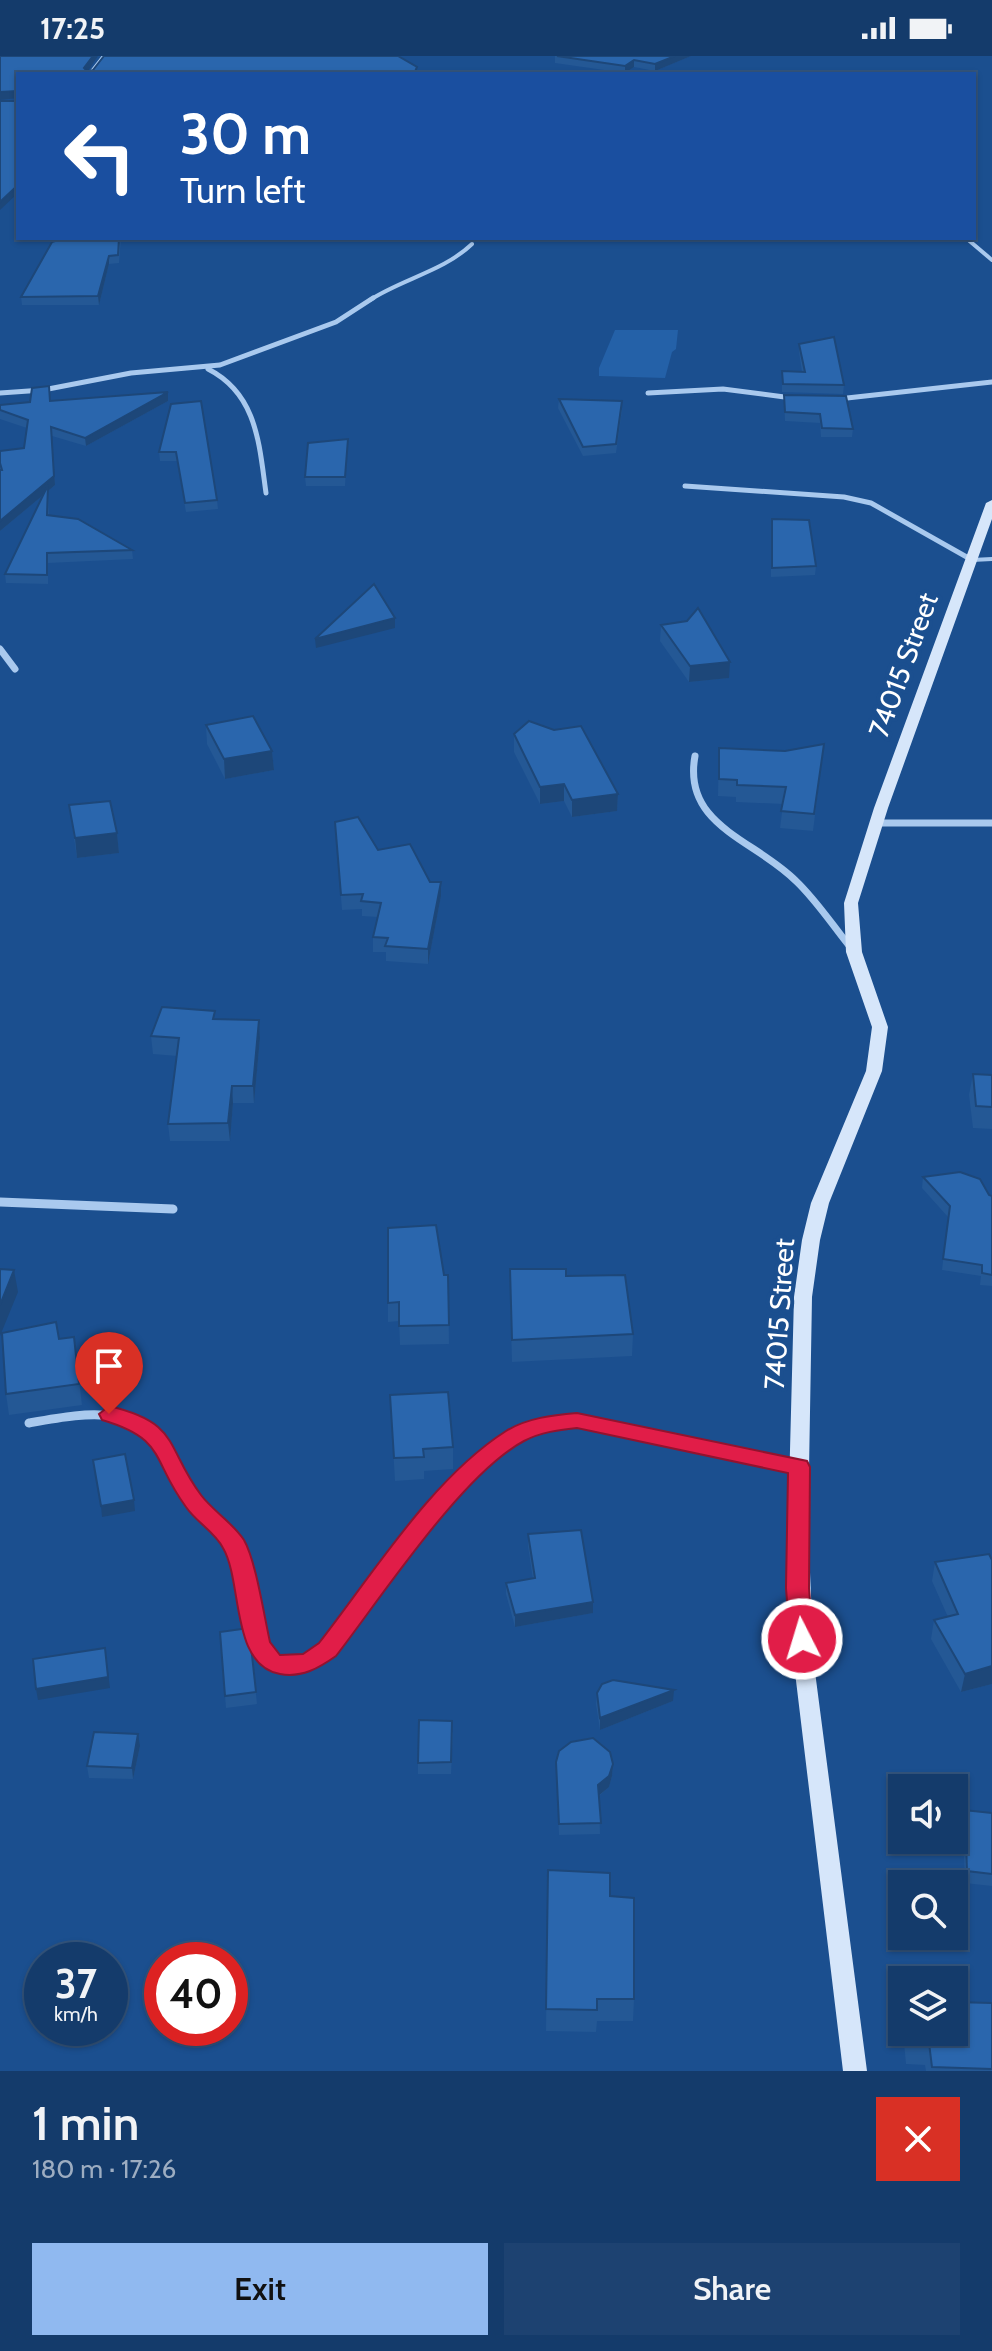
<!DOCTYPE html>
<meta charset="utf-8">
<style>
:root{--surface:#143b6b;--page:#1d4271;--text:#f1f3f6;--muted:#9dadc1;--line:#33557e;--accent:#90b9f0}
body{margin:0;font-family:Cabin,sans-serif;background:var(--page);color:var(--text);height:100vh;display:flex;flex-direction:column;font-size:30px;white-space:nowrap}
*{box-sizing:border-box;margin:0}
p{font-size:26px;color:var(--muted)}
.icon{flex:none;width:44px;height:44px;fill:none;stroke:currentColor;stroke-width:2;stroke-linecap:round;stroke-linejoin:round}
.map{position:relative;height:2015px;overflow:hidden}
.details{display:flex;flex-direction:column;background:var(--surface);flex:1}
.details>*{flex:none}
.guide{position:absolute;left:16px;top:16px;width:960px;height:168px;border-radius:0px;box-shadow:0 2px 6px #0004,0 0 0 2px var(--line);background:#1a4fa0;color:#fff;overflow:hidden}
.controls{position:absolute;left:888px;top:1718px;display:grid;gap:16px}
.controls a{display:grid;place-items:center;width:80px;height:80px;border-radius:0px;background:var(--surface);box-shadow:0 2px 6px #0004,0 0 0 2px var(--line);font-size:40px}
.speed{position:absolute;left:24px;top:1886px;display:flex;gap:16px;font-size:40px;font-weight:700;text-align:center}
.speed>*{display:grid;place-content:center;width:104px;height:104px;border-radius:50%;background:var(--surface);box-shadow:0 2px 6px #0004,0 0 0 2px var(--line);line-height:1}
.speed small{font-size:20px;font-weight:400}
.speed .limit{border:12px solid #d22;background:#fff;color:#111}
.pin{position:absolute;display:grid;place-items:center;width:68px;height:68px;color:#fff;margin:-82px -34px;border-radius:50% 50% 50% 0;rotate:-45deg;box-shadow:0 0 8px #0007}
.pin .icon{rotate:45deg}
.me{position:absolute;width:88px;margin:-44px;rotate:355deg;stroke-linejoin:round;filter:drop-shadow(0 0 6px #0008)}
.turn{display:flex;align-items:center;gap:28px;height:168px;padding:0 32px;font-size:36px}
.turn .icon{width:104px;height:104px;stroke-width:2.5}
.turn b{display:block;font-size:56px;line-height:68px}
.round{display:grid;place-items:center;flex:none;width:84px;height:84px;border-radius:0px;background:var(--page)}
.summary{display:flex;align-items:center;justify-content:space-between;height:136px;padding:0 32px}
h1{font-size:48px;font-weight:600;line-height:60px}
.action{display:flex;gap:16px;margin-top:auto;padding:16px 32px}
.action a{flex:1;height:92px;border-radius:0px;background:var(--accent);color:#111;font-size:32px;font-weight:600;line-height:92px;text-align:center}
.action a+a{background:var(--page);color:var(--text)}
.status{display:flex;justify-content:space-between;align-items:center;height:56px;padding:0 40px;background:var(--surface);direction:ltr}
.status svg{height:22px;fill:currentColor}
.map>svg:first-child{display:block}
.green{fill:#2461a8}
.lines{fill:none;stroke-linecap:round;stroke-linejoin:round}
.lane{stroke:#a9c9ee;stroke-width:4}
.street-far4{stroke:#a9c9ee;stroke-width:4}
.street-far3{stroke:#a9c9ee;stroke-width:5}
.street-far2{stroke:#a9c9ee;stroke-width:7}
.street-far1{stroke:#a9c9ee;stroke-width:9}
.street{stroke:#a9c9ee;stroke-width:11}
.secondary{fill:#d6e6fa;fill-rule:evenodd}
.wall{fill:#245895}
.shaded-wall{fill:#1d4779}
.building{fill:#2a66ad;stroke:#1d4779;stroke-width:2}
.route{fill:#e11d48;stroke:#92132f;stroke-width:2}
.labels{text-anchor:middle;stroke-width:8;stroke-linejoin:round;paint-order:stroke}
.street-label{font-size:28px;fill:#fff;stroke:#1b4f8f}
</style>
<div class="status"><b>17:25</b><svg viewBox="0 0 49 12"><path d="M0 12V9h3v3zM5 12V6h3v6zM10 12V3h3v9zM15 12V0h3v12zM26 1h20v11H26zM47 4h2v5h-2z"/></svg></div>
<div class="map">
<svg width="992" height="2015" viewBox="0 0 992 2015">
<rect width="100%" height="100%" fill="#1b4f8f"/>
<polygon class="green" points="615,274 678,274 676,293 672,296 665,322 599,320 599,312"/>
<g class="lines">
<polyline class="lane" points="972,504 992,503"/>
<g class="street-far4">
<polyline points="90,18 104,0"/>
<polyline points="966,182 992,204"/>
<path d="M 370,244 C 402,223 444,215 472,188"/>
</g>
<g class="street-far3">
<path d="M 208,313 C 257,338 259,387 266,437"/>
<polyline points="0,337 43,334 131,317 220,309 336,266 373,242"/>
<polyline points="648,337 723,333 792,342"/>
<polyline points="838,343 992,326"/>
<polyline points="685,430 844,441 871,447 972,504"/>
</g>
<g class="street-far2">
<polyline points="0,593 15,613"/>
<path d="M 695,700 C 682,770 756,784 796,825 C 817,845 833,870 851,892"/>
<polyline points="876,767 992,767"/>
</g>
<g class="street-far1">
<polyline points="0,1146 173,1153"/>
<path d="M 29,1367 C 90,1356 147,1345 177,1413"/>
<path d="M 476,1413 C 509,1383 532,1369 577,1364 L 798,1411"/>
</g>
<path class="street" d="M 176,1411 L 194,1446 L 236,1494 L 265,1595 L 272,1607 C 294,1611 309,1606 327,1593 L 438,1451 L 478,1411"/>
<polygon class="secondary" points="992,444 992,463 888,752 858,847 862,896 888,971 882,1015 829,1147 820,1184 812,1241 808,1471 814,1608 867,2015 843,2015 794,1608 788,1471 794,1241 802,1184 811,1147 866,1015 872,971 846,896 844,847 874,752 986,447"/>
</g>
<g class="wall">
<polygon points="555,0 691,0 655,15 634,11 625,17 555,7"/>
<polygon points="121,182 119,207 109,208 99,249 22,249 21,241"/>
<polygon points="799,288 844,329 843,338 782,336 782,315 802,316 799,296"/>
<polygon points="168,336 168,345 86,390 52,380 55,429 48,435 49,459 132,494 133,503 48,507 48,528 6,527 5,518 43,439 0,475 0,395 24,392 27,372 0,363 0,349"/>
<polygon points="784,339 853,373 852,381 821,381 820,367 785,365"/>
<polygon points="559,343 622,354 616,397 583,400 558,352"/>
<polygon points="171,348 217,444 218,453 186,456 177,405 160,405 159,396"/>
<polygon points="348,383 345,430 306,430 305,421"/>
<polygon points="771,472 816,510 815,519 771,521"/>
<polygon points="661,569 729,622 689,626 660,585"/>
<polygon points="206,669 272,695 274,714 225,723 207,688"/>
<polygon points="514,678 618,738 617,755 572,761 564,745 540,748 514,696"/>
<polygon points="824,688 813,775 780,772 783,748 736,746 736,741 718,740 719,692 785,695"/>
<polygon points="69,749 117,777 119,797 77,802"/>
<polygon points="335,766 430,826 441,840 428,908 386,905 386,896 373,896 373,881 378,861 362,860 362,853 342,854"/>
<polygon points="215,963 259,964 260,982 254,1047 233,1047 230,1085 170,1085 168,1068 177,1000 153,998 151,980"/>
<polygon points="973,1018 992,1019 992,1073 973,1072 969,1039"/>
<polygon points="923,1121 992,1140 992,1230 980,1229 981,1220 942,1214 948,1161 922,1132"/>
<polygon points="444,1219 448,1219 449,1288 400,1289 399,1265 388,1266 388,1247"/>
<polygon points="566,1220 633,1278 632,1300 512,1306 510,1235"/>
<polygon points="74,1281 82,1349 9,1359 6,1338 59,1283"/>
<polygon points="390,1339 453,1391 453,1413 424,1415 424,1423 395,1425"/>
<polygon points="528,1478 593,1557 515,1571 506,1538 506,1527 533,1523 528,1490"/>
<polygon points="992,1504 992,1628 961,1636 931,1583 934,1564 948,1561 932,1525 935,1506"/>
<polygon points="249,1572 257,1648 226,1652 220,1576"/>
<polygon points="597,1637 673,1645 600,1674 596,1648"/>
<polygon points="453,1676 451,1718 418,1718 418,1707"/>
<polygon points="140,1690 133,1723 89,1722 87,1710"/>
<polygon points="556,1706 613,1708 612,1720 609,1731 599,1740 600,1778 559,1779"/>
<polygon points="954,1753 992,1757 992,1830 965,1827 964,1795 939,1794 938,1784 954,1784"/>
<polygon points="548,1814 610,1840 634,1943 633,1965 597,1965 596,1976 546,1975"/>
<polygon points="42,1909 42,1943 39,1942 37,1931"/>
<polygon points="992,1947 992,2015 926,2015 925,2009 906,2008 903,1976 954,1976"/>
</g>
<g class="shaded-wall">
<polygon points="93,0 98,0 86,18 84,12"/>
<polygon points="675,0 691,0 655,15 655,8"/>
<polygon points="634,4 634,11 625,17 625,10"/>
<polygon points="18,35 18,42 0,44 0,36"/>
<polygon points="18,129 18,137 0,154 0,146"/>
<polygon points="109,200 109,208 99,249 98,240"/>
<polygon points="168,336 168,345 86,390 85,382"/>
<polygon points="52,380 55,429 48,435 49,468 48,435 0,475 0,465"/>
<polygon points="395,562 395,572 316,592 315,583"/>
<polygon points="730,606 729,622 689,626 690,610"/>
<polygon points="272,695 274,714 225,723 224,703"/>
<polygon points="564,728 564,745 540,748 540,731"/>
<polygon points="618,738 617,755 572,761 572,744"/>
<polygon points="117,777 119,797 77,802 75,782"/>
<polygon points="441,826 441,840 428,908 428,893"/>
<polygon points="259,964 260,982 254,1047 253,1030"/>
<polygon points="232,1030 233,1047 230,1085 228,1067"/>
<polygon points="14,1214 18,1236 0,1280 0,1249"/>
<polygon points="134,1444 135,1455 102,1461 101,1450"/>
<polygon points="593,1546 593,1557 515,1571 515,1559"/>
<polygon points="105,1592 110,1632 38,1644 36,1633"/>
<polygon points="992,1610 992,1628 961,1636 965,1618"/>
<polygon points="674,1634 673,1645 600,1674 600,1662"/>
<polygon points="138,1678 140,1690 133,1723 132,1712"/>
<polygon points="613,1708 612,1720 609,1731 597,1741 598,1729"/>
</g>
<g class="building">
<polygon points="0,0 93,0 84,12 88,16 93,14 104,0 398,0 417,11 414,18 18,18 18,35 0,36"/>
<polygon points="557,0 675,0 655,8 634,4 625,10"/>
<polygon points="0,45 18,45 18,129 0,146"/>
<polygon points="65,182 119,182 118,199 109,200 98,240 21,241 52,186"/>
<polygon points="834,281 844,329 783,328 782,315 805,316 799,288"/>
<polygon points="49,330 50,345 168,336 85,382 51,371 54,420 0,465 0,414 2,414 0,407 0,395 24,392 28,364 0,354 0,349 30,346 32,332"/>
<polygon points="784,339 846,340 853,373 822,372 820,358 785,356"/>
<polygon points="559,343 622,345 616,388 583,391"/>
<polygon points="201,345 217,444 185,447 176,396 159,396 171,348"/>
<polygon points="348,383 345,421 305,421 308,387"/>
<polygon points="48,429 47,459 78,463 132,494 47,497 47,519 5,518"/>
<polygon points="772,463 809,464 816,510 772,512"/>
<polygon points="374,528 395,562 315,583"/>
<polygon points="698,552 730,606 690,610 661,569 687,565"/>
<polygon points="253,660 272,695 224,703 206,669"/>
<polygon points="529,665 554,674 581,670 618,738 572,744 564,728 540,731 514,678"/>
<polygon points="824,688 814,758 781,755 786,731 737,729 737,724 719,723 719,692 785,695"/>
<polygon points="110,745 117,777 75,782 69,749"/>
<polygon points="358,761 378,794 410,788 430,826 441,826 428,893 385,890 388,882 373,881 381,847 361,845 363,838 341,839 335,766"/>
<polygon points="162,951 215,955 213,963 259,964 253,1030 232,1030 228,1067 168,1068 179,982 151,980"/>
<polygon points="973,1018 992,1019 992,1051 976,1050"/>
<polygon points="960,1116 980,1123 989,1139 992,1140 992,1219 982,1217 982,1209 943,1203 950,1150 923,1121"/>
<polygon points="436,1169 444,1219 448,1219 449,1269 399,1270 399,1246 388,1247 388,1172"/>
<polygon points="0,1213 14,1214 0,1249"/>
<polygon points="510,1213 566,1213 566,1220 625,1219 633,1278 512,1284"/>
<polygon points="56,1266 59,1283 74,1281 79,1328 6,1338 2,1277"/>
<polygon points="448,1336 453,1391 423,1393 424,1401 394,1402 390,1339"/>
<polygon points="125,1398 134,1444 101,1450 93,1404"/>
<polygon points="581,1474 593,1546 515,1559 506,1527 535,1522 528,1478"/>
<polygon points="989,1498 992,1504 992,1610 965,1618 934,1564 958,1558 935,1506"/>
<polygon points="249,1572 256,1636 225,1640 220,1576"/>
<polygon points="105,1592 108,1621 36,1633 33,1603"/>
<polygon points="613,1624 674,1634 600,1662 597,1637 602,1628"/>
<polygon points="419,1664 452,1665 451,1706 418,1707"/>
<polygon points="94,1676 138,1678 132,1712 87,1710"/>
<polygon points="593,1682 610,1696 613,1708 609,1720 598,1729 601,1767 559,1768 556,1706 559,1695 571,1686"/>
<polygon points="954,1753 992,1757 992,1818 967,1815 966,1784 954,1783"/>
<polygon points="548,1814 610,1817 610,1840 634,1842 634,1943 597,1943 597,1954 546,1953"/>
<polygon points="45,1897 84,1899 83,1904 43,1904"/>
<polygon points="42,1909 42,1932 37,1931"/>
<polygon points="954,1946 992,1947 992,2013 932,2011 929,1987 910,1986 909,1976 954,1976"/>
</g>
<path class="route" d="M 109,1350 C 181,1367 165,1391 201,1439 C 213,1455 233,1467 244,1484 C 256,1505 264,1560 270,1586 L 280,1599 L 303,1598 L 319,1587 C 373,1518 432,1422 506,1375 C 527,1362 553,1359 577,1357 L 807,1405 L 810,1411 L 809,1532 L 813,1583 L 810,1589 L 793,1589 L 790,1583 L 786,1532 L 788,1417 L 577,1372 C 559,1374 541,1376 524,1385 C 462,1418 381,1542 336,1600 C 319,1612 302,1622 280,1618 C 230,1609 243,1526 223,1492 C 215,1476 196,1466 186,1451 C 151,1404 167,1383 102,1364 L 99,1358 Z"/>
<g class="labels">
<g class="street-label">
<text transform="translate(903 609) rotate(-70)" y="10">74015 Street</text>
<text transform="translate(779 1258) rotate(-86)" y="10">74015 Street</text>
</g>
</g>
</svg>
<div class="controls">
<a><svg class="icon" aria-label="sound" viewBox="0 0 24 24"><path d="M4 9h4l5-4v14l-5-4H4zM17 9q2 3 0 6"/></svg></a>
<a><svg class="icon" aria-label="search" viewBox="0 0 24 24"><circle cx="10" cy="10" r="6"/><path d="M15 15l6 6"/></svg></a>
<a><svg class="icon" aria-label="layers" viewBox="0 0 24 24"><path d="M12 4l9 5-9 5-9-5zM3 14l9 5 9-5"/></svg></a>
</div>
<div class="speed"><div>37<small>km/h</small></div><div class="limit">40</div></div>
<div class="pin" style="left:109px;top:1358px;background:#d93025"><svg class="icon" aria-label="arrive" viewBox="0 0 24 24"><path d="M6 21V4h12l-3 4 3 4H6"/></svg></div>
<svg class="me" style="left:802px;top:1583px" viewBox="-20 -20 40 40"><circle r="17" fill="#e11d48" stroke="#fff" stroke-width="3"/><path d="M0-11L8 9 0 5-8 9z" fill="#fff"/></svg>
<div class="guide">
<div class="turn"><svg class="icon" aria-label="left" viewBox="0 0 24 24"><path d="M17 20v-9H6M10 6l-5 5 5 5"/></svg><div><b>30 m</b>Turn left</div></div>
</div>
</div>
<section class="details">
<div class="summary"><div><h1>1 min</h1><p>180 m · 17:26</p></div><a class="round" style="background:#d93025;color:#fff"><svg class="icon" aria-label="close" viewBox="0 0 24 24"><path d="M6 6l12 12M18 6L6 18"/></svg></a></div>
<div class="action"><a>Exit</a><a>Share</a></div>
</section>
